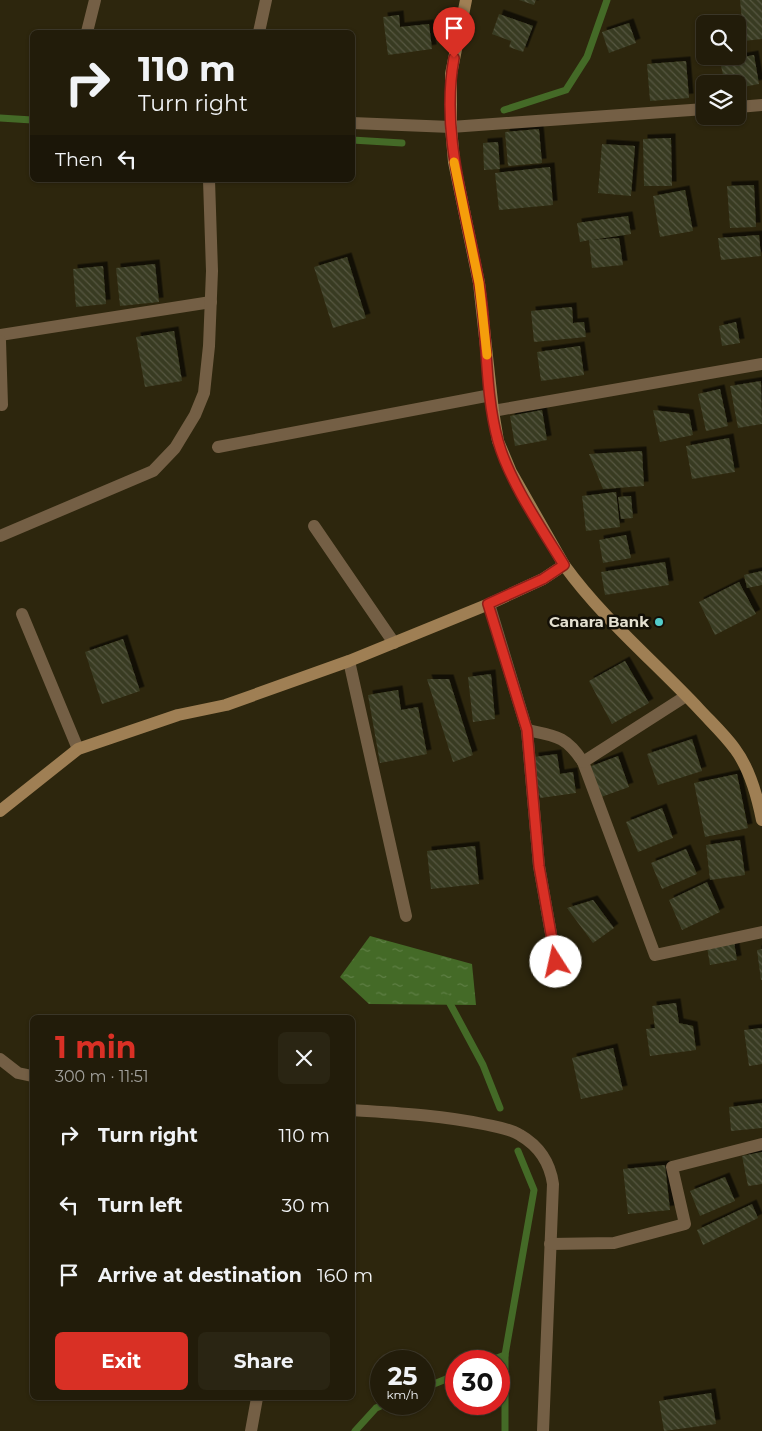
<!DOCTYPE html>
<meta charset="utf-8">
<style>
:root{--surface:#221c0a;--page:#2a2513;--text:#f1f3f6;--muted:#a2a19c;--line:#3f3a2b;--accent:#d93025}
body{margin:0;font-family:Montserrat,sans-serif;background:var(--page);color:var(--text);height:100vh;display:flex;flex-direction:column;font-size:19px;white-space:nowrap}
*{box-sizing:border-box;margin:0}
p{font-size:16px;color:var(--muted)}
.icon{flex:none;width:28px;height:28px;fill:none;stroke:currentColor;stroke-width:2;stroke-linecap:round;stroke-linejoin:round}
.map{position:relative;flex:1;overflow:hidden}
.side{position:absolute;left:30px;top:1015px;width:325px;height:385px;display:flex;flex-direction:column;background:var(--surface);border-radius:8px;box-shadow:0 1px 4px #0004,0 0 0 1px var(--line)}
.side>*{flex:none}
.guide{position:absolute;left:30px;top:30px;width:325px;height:152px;border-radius:8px;box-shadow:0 1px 4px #0004,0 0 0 1px var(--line);background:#221c0a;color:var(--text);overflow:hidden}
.fabs{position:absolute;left:696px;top:15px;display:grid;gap:10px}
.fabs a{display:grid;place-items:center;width:50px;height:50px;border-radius:8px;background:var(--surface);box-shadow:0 1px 4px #0004,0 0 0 1px var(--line);font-size:25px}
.speed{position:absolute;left:370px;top:1350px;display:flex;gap:10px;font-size:25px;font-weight:700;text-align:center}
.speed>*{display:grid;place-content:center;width:65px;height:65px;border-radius:50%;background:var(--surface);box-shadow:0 1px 4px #0004,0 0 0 1px var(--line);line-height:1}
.speed small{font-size:12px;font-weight:400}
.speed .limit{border:8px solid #d22;background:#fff;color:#111}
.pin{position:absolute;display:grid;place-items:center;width:42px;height:42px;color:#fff;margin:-51px -21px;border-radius:50% 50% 50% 0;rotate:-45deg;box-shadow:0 0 5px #0007}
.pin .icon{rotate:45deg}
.me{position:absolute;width:55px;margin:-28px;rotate:350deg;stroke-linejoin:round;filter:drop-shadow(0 0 4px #0008)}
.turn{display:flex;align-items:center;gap:18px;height:105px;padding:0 25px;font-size:22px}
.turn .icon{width:65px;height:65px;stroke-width:2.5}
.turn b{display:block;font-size:35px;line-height:42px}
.then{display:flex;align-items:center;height:48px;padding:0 25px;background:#0003;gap:10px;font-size:19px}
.round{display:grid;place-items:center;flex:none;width:52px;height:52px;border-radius:8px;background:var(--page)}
.overview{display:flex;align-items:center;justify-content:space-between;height:85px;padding:0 25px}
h1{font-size:30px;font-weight:700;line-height:38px;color:var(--accent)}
.button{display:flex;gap:10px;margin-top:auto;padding:10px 25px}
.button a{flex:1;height:58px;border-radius:8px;background:var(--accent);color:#fff;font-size:20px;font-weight:700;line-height:58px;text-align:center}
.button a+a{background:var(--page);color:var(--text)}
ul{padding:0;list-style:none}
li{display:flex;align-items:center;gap:15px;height:70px;padding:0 25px}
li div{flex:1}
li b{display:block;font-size:19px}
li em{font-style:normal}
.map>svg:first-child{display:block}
.water{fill:url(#water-ripples)}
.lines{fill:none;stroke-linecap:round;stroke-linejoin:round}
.stream{stroke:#446a27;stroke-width:7}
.building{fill:url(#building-back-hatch);filter:url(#shadow)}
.street{stroke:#745f45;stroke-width:12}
.secondary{stroke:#9f7f54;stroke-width:12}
.route-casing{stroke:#8d1f18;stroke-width:12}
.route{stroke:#d93025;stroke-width:9}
.slow{stroke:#f59e0b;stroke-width:9}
.poi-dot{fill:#53cdcb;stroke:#130f06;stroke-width:2}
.labels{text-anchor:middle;stroke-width:5;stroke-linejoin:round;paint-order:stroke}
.poi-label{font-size:15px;font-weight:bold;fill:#e3dfd0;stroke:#130f06;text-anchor:end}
</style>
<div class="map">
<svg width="762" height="1431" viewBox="0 0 762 1431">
<defs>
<pattern id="water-ripples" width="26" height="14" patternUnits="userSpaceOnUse" patternTransform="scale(1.25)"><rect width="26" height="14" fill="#446a27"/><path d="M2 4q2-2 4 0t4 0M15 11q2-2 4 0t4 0" fill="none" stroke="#5f7f45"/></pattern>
<pattern id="building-back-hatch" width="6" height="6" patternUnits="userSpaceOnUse" patternTransform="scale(1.25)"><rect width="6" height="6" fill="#393b22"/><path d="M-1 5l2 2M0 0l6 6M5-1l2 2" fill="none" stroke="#565741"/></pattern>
<filter id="shadow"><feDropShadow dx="4.5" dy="-4.5" stdDeviation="0" flood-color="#0009"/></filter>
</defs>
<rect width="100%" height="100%" fill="#2d260d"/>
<polygon class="water" points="370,936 472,964 476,1005 369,1004 340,977"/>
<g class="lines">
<g class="stream">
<polyline points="504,110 566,90 587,57 607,0"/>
<polyline points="0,118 32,120"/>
<polyline points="352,140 402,143"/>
<polyline points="447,998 483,1065 500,1108"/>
<polyline points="489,1361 505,1355"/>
<polyline points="424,1388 456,1375"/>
<polyline points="355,1431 376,1408 385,1404"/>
<polyline points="505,1431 505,1355 534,1190 518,1151"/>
</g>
</g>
<g class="building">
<polygon points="519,0 536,0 534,5"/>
<polygon points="740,0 762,0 762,39 744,41"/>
<polygon points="499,14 533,26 523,52 509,47 511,41 492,34"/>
<polygon points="399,15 400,27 429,24 432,49 388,55 383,17"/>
<polygon points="629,23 636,43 609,53 602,32"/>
<polygon points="754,55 759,84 738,88 738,84 725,84 720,61"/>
<polygon points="686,61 689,98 650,101 647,64"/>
<polygon points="539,129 542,163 508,166 505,132"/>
<polygon points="671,138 672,186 644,186 643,139"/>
<polygon points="498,142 500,169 484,170 483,143"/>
<polygon points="602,144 635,146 631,196 598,193"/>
<polygon points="550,167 553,205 499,210 495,173"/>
<polygon points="754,185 756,227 730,228 727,186"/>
<polygon points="685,190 693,231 660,237 653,196"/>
<polygon points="628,216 631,234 591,240 619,238 623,265 592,268 589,240 580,242 577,223"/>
<polygon points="759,235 761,256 721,260 718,238"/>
<polygon points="347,257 366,318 333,328 314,267"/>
<polygon points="155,264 159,302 120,306 116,268"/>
<polygon points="103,266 106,304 76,307 73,269"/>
<polygon points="572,307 573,323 584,322 586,337 534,342 531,311"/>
<polygon points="736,322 740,343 722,346 719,326"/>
<polygon points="174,331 182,381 145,387 136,337"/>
<polygon points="580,346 584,375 541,381 537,352"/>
<polygon points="761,381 762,424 738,428 730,386"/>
<polygon points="720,389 728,426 706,431 698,394"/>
<polygon points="542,410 547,440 515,446 510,416"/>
<polygon points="653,410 689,414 693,435 660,442"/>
<polygon points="729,438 735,472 692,479 686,446"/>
<polygon points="642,451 644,486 603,489 589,454"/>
<polygon points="616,492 620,527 586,531 582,496"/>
<polygon points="631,496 633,518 621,519 618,497"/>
<polygon points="626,535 631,558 603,563 599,540"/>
<polygon points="665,562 669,585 605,595 601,572"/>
<polygon points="762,571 762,585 747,588 744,575"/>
<polygon points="739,582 756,614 715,635 699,602"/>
<polygon points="123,639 140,691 102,704 85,652"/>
<polygon points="625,661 649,703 612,724 589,681"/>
<polygon points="491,674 495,719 473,722 468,677"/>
<polygon points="427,679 449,679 473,755 453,762"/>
<polygon points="398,690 401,710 418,707 427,754 380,763 368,695"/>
<polygon points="692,739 702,771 658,785 647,754"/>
<polygon points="557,754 560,774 573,772 576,793 540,798 534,757"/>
<polygon points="618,756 629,787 601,797 589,767"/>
<polygon points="737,774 748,828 705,837 694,783"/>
<polygon points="662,808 673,838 638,852 626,822"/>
<polygon points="740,840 745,875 710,880 706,845"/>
<polygon points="475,846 479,884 431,889 427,851"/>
<polygon points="686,849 697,874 662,889 651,863"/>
<polygon points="707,882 720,912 682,930 669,900"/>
<polygon points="593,900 614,928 593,943 567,908"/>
<polygon points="734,942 737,960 710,965 707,947"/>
<polygon points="762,949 762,980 761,980 757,950"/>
<polygon points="676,1003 679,1023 693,1026 696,1050 650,1056 646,1029 655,1028 652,1006"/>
<polygon points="762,1028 762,1064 749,1066 744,1030"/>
<polygon points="613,1048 623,1090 581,1099 572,1058"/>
<polygon points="762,1103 762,1128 731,1131 729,1107"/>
<polygon points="762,1152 762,1184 748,1186 742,1156"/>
<polygon points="665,1165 670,1210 628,1214 623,1169"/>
<polygon points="725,1177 735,1201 700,1216 690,1191"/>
<polygon points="752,1204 758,1218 703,1245 697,1230"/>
<polygon points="711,1393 716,1424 664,1431 659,1401"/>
</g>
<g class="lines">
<g class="street">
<polyline points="87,32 95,0"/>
<polyline points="259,32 266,0"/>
<polyline points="738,107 762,105"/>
<polyline points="352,123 451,127 705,109"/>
<polyline points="0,335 211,302"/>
<polyline points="0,341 2,405 0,404"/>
<polyline points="493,411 762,364"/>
<polyline points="218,447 491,395"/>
<polyline points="314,526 394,643"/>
<polyline points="0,536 153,471 175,448 195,415 204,393 209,346 212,271 209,180"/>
<path d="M 489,604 L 527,730 C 556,736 566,736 583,762 L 655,955 L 762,932"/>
<polyline points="22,614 78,749"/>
<polyline points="349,661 406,916"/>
<polyline points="527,730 539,866 556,962"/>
<polyline points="583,762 686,696"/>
<polyline points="0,1059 18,1073 32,1076"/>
<path d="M 352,1110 C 397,1113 440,1115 483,1124 C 496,1127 509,1128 520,1135 C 539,1146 550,1163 553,1184 L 543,1431"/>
<polyline points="550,1244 614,1243 685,1224 672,1167 762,1144"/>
<polyline points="251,1431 257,1398"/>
</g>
<g class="secondary">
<path d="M 564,565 C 603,619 654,661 699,709 C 711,722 725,735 735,749 C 750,769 757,795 762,820"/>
<polyline points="0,811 78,749 178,715 226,705 349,661 489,604 543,579 564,565 511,472 498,441 493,411 479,283 454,162 451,127 451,74 466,0"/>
</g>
</g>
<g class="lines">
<g class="route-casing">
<path id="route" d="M 454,58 C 440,135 466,208 479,283 C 488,334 484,390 498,441 C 509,481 542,529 564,565 L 543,579 L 488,604 L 527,730 L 539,866 L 556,962"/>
</g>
<use href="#route" class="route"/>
<polyline class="slow" points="454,162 479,283 487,355"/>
</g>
<circle class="poi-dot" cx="659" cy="622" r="5"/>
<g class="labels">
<g class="poi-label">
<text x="649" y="627">Canara Bank</text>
</g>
</g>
</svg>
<div class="fabs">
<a><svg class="icon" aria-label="search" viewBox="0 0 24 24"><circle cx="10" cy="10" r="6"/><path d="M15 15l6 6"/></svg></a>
<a><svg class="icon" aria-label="layers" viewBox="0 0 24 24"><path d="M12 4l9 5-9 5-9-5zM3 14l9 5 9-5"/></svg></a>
</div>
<div class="speed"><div>25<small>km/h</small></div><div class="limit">30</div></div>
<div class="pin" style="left:454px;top:58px;background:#d93025"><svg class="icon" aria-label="arrive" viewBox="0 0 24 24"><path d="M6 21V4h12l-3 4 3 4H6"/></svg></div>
<svg class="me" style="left:556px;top:962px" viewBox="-20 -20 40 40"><circle r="19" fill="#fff"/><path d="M0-13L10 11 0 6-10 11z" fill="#d93025"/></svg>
<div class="guide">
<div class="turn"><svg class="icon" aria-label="right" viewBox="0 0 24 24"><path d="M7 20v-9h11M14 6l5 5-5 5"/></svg><div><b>110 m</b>Turn right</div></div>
<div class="then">Then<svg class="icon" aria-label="left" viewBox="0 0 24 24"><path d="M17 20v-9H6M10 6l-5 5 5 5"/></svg></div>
</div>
<section class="side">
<div class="overview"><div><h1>1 min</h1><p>300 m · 11:51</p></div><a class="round"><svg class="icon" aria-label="close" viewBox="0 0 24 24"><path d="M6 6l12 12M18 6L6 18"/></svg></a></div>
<ul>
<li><svg class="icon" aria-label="right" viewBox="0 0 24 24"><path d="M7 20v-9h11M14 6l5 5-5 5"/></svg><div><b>Turn right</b></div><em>110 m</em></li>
<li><svg class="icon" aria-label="left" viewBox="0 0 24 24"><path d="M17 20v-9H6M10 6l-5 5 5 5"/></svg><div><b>Turn left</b></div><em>30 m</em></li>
<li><svg class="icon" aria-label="arrive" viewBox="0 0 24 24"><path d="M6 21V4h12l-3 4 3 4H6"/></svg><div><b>Arrive at destination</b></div><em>160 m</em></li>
</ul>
<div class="button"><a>Exit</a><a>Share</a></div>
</section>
</div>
